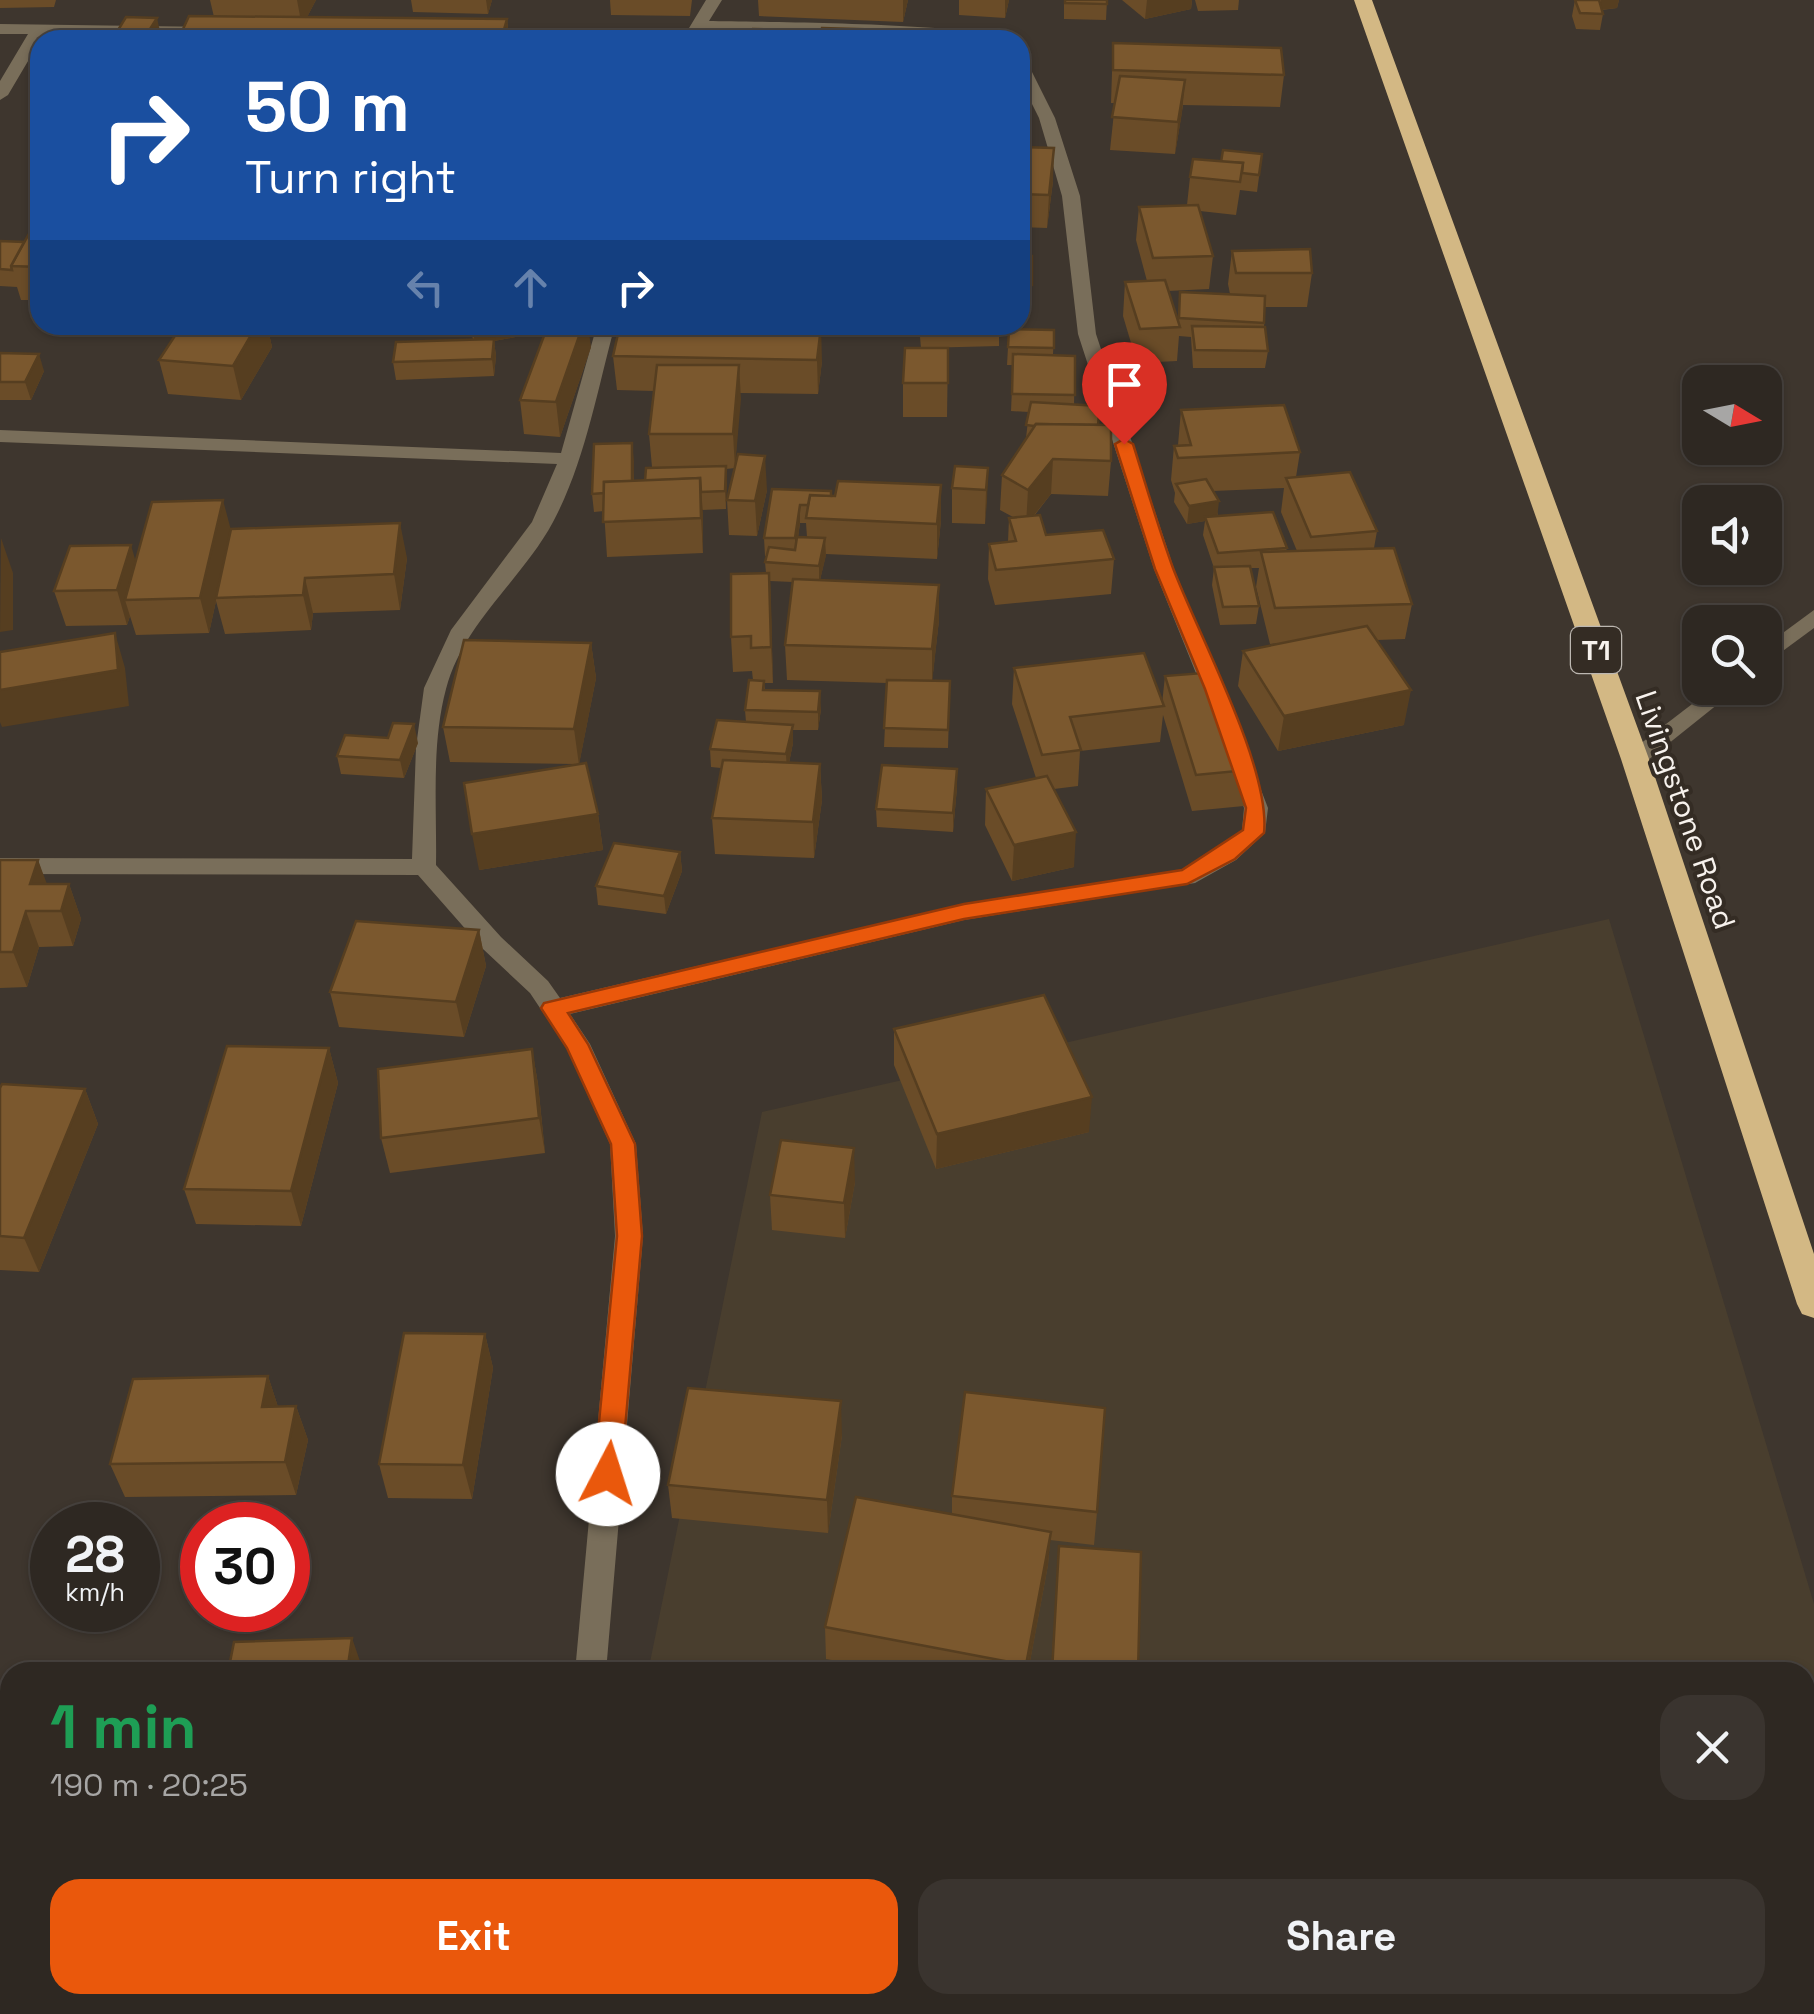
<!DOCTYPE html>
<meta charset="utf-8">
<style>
:root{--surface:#2e2822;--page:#3a342f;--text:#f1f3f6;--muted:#a7a6a5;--line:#494440;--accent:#ea580c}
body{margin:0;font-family:"Space Grotesk",sans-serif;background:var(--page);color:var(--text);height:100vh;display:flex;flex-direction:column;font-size:38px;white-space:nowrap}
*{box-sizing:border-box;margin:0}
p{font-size:32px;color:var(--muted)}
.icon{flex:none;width:55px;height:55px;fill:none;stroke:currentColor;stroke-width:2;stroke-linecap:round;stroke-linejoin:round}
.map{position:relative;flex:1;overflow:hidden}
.sheet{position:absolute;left:0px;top:1662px;width:1815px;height:352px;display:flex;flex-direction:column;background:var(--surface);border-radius:30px 30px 0 0;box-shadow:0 2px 8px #0004,0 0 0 2px var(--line)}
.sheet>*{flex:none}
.top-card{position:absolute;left:30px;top:30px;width:1000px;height:305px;border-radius:30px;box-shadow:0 2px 8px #0004,0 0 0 2px var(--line);background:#1a4fa0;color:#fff;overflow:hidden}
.needle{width:65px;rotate:100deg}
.buttons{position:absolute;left:1682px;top:365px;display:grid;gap:20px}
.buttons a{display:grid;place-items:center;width:100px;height:100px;border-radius:20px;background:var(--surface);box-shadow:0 2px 8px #0004,0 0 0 2px var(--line);font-size:50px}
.speed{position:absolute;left:30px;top:1502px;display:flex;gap:20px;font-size:50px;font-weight:700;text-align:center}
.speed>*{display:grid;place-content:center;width:130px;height:130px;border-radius:50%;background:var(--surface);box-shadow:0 2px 8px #0004,0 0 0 2px var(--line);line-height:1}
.speed small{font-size:25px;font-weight:400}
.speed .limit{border:15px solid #d22;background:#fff;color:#111}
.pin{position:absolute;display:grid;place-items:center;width:85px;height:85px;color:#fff;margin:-102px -42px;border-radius:50% 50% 50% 0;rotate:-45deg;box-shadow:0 0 10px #0007}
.pin .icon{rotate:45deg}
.me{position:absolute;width:110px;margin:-55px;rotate:5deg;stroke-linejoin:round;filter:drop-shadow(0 0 8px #0008)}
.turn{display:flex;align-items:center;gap:35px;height:210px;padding:0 50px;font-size:45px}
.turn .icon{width:130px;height:130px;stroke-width:2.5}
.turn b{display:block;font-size:70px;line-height:85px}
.lanes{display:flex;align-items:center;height:95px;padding:0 50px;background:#0003;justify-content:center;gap:50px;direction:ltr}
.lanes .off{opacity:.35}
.round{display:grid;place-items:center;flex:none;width:105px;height:105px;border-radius:30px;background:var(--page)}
.summary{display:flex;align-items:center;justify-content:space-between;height:170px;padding:0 50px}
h1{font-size:60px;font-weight:700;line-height:75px;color:#1e9e55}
.action{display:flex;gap:20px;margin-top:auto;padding:20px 50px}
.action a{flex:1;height:115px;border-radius:30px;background:var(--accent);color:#fff;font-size:40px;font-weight:700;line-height:115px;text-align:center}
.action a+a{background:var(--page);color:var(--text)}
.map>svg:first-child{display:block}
.commercial{fill:#493e2e}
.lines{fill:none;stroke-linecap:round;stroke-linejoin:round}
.street{fill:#796e5a;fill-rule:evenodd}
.highway{fill:#d3b884;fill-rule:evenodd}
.wall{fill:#6a4c28;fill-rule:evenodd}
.shaded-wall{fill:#563e20}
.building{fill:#7b582e;stroke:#563e20;stroke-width:2.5}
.route{fill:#ea580c;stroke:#983908;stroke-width:2.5}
.labels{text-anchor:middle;stroke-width:8;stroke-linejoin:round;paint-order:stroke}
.shield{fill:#342c24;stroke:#bcb7b1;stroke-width:2.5}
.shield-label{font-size:28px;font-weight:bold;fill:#f7f2ed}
.street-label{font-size:30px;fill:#f7f2ed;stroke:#342c24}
</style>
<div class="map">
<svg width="1814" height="2014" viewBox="0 0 1814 2014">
<rect width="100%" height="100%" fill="#3e362e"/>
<polygon class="commercial" points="1609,919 1814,1604 1814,2014 579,2014 581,2005 1805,2005 1805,1672 648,1672 762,1112"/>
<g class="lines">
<g class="street">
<path d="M 706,0 L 722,0 L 709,21 C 755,22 983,23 1007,40 L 704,30 L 696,40 L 475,40 L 467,35 L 475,30 L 686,33 Z"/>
<polygon points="0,24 215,27 223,32 215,37 44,34 8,95 0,100 0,81 28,34 0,34"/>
<polygon points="1020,59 1028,64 1055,118 1080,196 1096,334 1174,569 1230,703 1227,708 1219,710 1208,703 1154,569 1078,334 1062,196 1039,118 1020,80"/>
<path d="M 597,325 L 615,325 C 597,391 585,462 553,522 C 522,580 463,623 446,689 C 431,745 437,808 436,865 L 501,937 L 548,981 L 560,998 L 964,904 L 1181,870 L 1220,848 L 1242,830 L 1244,808 L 1224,751 L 1235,744 L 1246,751 L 1268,808 L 1265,833 L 1236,860 L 1195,883 L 964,920 L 570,1014 L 590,1044 L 636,1144 L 643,1236 L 606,1672 L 575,1672 L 615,1236 L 610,1144 L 566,1047 L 530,993 L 483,949 L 418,875 L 0,874 L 0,858 L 412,859 L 416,747 L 424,688 L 451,630 L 532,522 L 557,464 L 0,442 L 0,430 L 561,453 Z"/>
<polygon points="1814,610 1814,628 1765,664 1765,646"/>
<polygon points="1713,688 1738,688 1643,764 1627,764 1624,759 1627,754"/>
<polygon points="541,2005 575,2005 574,2014 540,2014"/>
</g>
<polygon class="highway" points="1354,0 1372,0 1649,759 1814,1254 1814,1318 1802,1314 1797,1304 1621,759"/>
</g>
<g class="wall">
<polygon points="0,0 56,0 54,7 0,8"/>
<polygon points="210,0 316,0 307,17 507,19 509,40 178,40 214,17"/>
<polygon points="411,0 492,0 488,14 413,12"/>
<polygon points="610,0 692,0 690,16 611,15"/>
<polygon points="758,0 908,0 903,22 759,16"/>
<polygon points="959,0 1009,0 1005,18 959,15"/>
<polygon points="1064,0 1107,0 1106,20 1064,19"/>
<polygon points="1122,0 1192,0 1191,9 1145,19"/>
<polygon points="1195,0 1239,0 1238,10 1198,11"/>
<polygon points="1575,0 1619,0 1617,8 1602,10 1603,14 1600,30 1576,29 1572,16"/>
<polygon points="1113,43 1284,75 1280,107 1183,105 1175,154 1110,150 1115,103 1111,103"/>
<polygon points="1020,147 1053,181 1047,228 1020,227"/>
<polygon points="1262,154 1257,192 1240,190 1236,215 1200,211 1213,256 1209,289 1168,291 1178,320 1180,292 1230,294 1228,284 1232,251 1312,273 1307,307 1265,307 1264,327 1268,351 1265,368 1193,368 1191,337 1179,336 1177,361 1137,363 1123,316 1125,282 1147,281 1136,240 1139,207 1187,205 1190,177 1221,162"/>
<polygon points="40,214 40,300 21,300 17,287 0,286 0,241 24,242"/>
<polygon points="1020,255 1032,256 1031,302 1020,302"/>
<polygon points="182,325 267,325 272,347 241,400 168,394 159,360"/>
<polygon points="468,325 524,325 526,335 494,341 496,356 494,376 396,380 393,362 473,339"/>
<polygon points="620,325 822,361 818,394 740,393 735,466 767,490 757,536 729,535 727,500 735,468 726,469 726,509 702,510 703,553 607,557 604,511 594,512 592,494 632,443 634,481 645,481 652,467 649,434 654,391 617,390 613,356"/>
<polygon points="919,325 999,325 999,346 921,348"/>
<polygon points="1009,329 1054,330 1053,355 1075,356 1074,405 1098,425 1111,461 1108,496 1051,494 1034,516 1046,535 1114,559 1111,594 995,605 988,579 989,544 1008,542 1009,518 1013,517 1000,510 1002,475 1026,438 1029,412 1011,411 1013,365 1007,365"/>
<polygon points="591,347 560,437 524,434 520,400"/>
<polygon points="948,348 947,417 903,417 903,383"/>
<polygon points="0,353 44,371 31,400 0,400"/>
<path d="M 1181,410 L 1300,452 L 1296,477 L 1377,531 L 1374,548 L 1412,604 L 1405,639 L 1377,640 L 1404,725 L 1278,751 L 1238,686 L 1243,651 L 1280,643 L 1270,644 L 1256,587 L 1259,568 L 1251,568 L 1259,606 L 1256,624 L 1220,625 L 1212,585 L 1214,568 L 1203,535 L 1205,521 L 1187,524 L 1174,502 L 1175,493 L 1171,480 L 1174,446 L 1178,445 ZM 1284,488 L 1281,512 L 1297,551 L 1286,551 L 1287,548 L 1218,516 L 1213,491 Z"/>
<polygon points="988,468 985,524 952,523 952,488"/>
<path d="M 772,489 L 832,496 L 941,520 L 937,559 L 826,554 L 820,580 L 939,585 L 939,620 L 932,681 L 950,681 L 948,748 L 884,747 L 887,683 L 787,680 L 785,645 L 793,582 L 770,581 L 773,683 L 764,683 L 765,690 L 821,709 L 818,730 L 793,730 L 793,743 L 789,763 L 820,764 L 822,800 L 814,858 L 715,854 L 712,818 L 721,768 L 711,767 L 710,749 L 746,722 L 745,710 L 753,680 L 752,671 L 733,672 L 731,637 L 766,573 L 765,562 L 767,556 L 765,556 L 764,538 ZM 800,523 L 806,523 L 807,537 L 798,537 Z"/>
<polygon points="231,531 407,558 400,610 313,613 311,630 225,634 216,601 209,633 136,635 130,616 127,625 66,626 54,591 136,561"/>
<polygon points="591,643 596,678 579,764 598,814 603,850 479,870 575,764 450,762 443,727"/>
<polygon points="1014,668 1162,704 1165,676 1248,770 1244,806 1192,811 1163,715 1160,742 1080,751 1078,786 1054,789 1074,867 1012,881 985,825 986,789 1036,778 1012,704"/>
<polygon points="418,743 404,778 341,774 337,756"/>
<polygon points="957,787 953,832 877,827 876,809"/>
<polygon points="680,852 682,871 666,914 598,905 596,886"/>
<polygon points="0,860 38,860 46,884 69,884 81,919 73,946 39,947 27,987 0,988"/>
<polygon points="479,930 486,966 464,1037 339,1027 330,992"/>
<polygon points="894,1029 1089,1132 936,1169 894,1065"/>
<polygon points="329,1048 338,1083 301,1226 196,1224 184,1189"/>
<polygon points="532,1049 538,1084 545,1153 390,1173 381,1138"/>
<polygon points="0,1088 85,1089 98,1124 39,1272 0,1270"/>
<polygon points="855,1182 845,1238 772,1230 770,1195"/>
<polygon points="485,1334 493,1368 472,1499 388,1498 379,1464"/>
<polygon points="268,1376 278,1407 296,1406 308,1440 296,1495 125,1497 110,1464"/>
<polygon points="842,1435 828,1533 672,1518 668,1485"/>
<polygon points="952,1496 1097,1512 1094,1545 1050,1540 1048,1565 1028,1672 899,1672 826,1659 825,1627 952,1514"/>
<polygon points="1059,1546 1138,1672 1051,1672"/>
<polygon points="10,1754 10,2005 126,2005 124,2014 0,2014 5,1879 0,1872 0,1795"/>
<polygon points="361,2005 505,2005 504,2014 362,2014"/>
</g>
<g class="shaded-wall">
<polygon points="297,0 316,0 302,27"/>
<polygon points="486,0 492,0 488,14"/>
<polygon points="903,0 908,0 903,22"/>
<polygon points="1005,0 1009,0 1005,18"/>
<polygon points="1147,0 1192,0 1191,9 1145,19"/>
<polygon points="1601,0 1619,0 1617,8 1599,10"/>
<polygon points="157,18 162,40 145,37"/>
<polygon points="507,19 509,40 501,40"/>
<polygon points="1185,80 1182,113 1175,154 1178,122"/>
<polygon points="1054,148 1053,181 1047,228 1049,195"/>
<polygon points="257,325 267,325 272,347 241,400 233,366"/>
<polygon points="472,325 524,325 526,335 494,341 496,356 494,376 492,359 475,344"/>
<polygon points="583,325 588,325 591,347 560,437 556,402"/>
<polygon points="821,327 822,361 818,394 817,360"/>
<polygon points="39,354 44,371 31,400 25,382"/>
<polygon points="739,365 741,399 735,468 733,434"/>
<polygon points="632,443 634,461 633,510 631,492"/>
<polygon points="765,456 767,490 757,536 755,501"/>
<polygon points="1053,459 1051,494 1026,525 1028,490"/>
<polygon points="726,466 727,484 726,509 725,491"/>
<polygon points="988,468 987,502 985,524 986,490"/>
<polygon points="700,478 703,513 703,553 701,518"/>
<polygon points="941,485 941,520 937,559 937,524"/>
<polygon points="223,500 232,534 216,598 216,601 209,633 200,598"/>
<polygon points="1219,501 1217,519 1205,517 1205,521 1187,524 1189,506"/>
<polygon points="800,505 800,523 796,556 795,538"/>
<polygon points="400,523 407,558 400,610 394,574"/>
<polygon points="1,538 13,573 13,630 0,632"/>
<polygon points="825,538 826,556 819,584 819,566"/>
<polygon points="131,545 141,580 125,600 130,616 127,625 117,590"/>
<polygon points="769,573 771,608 773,683 771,647"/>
<polygon points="305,578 313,613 311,630 303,595"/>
<polygon points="939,585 939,620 932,684 932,649"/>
<polygon points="115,633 125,668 129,706 2,727 0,722 0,690"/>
<polygon points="591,643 596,678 579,765 574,729"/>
<polygon points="1411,690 1404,725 1278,751 1284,716"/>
<polygon points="820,691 821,709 818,730 818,712"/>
<polygon points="414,724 418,743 404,778 400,760"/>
<polygon points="793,725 793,743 787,773 786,754"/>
<polygon points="820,764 822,800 814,858 813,822"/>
<polygon points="957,769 957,787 953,832 953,813"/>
<polygon points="598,814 603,850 479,870 472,834"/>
<polygon points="1076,832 1074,867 1012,881 1014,845"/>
<polygon points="680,852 682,871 666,914 664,896"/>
<polygon points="38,860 51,895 30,884"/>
<polygon points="69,884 81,919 73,946 61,911"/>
<polygon points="26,911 39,947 27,987 13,952"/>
<polygon points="479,930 486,966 464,1037 456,1002"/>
<polygon points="329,1048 338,1083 301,1226 291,1191"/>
<polygon points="532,1049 538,1084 545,1153 539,1118"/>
<polygon points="85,1089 98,1124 39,1272 24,1238"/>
<polygon points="1092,1097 1089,1132 936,1169 937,1134"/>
<polygon points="854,1148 855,1182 845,1238 844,1203"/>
<polygon points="485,1334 493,1368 472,1499 463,1465"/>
<polygon points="268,1376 279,1410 262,1407"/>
<polygon points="841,1401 842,1435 828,1533 827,1500"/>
<polygon points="296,1406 308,1440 296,1495 285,1462"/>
<polygon points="1051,1532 1048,1565 1028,1672 1026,1672"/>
<polygon points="352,1638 363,1670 362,1672 347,1672"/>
<polygon points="104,2005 126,2005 124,2014 102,2014"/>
<polygon points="336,2005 351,2005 351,2014 335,2014"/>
<polygon points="499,2005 505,2005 504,2014 502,2014"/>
</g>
<g class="building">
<polygon points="1065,0 1107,0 1107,4 1065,3"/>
<polygon points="1575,0 1599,0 1603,14 1580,13"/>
<polygon points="189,16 507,19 501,40 178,40"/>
<polygon points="126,17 157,18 145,37 170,37 168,40 112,40"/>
<polygon points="822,28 889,30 887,40 819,40"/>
<polygon points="753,29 807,30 806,40 751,40"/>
<polygon points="1113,43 1281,48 1284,75 1113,70"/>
<polygon points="1120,76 1185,80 1178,122 1112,117"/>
<polygon points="1020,147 1054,148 1049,195 1020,194"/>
<polygon points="1223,150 1262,154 1259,175 1242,173 1243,163 1221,162"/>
<polygon points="1193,159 1243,163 1240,182 1190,177"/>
<polygon points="1198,205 1213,256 1153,258 1139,207"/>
<polygon points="40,214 40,267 11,266"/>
<polygon points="0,241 24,242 11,266 12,270 0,269"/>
<polygon points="1310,249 1312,273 1236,273 1232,251"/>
<polygon points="1020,255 1032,256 1032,285 1020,284"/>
<polygon points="1165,280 1180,327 1140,329 1125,282"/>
<polygon points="1180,292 1265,296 1264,323 1179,318"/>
<polygon points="182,325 257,325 233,366 159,360"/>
<polygon points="548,325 583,325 556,402 520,400"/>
<polygon points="620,325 701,325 821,327 817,360 613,356"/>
<polygon points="920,325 999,325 999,329 921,330"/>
<polygon points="1192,326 1265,327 1268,351 1195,350"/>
<polygon points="1009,329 1054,330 1054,348 1008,347"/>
<polygon points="494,339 492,359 393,362 396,342"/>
<polygon points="905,348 948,348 948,383 903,383"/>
<polygon points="0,353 39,354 25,382 0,382"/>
<polygon points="1013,354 1075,356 1075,395 1012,394"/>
<polygon points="657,365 739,365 733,434 649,434"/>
<polygon points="1031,402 1100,406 1098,425 1036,424 1034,426 1026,425"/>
<polygon points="1284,405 1300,452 1178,458 1174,446 1191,445 1181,410"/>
<polygon points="1036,424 1111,425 1111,461 1053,459 1028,490 1002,475"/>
<polygon points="632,443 632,481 604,482 604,493 592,494 594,444"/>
<polygon points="738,454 765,456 755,501 727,500"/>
<polygon points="726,466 725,491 701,492 700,478 645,481 646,468"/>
<polygon points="955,466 988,468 986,490 952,488"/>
<polygon points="1350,472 1377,531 1311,537 1286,478"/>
<polygon points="700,478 701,518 603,522 604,482"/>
<polygon points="1206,479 1219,501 1189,506 1176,484"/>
<polygon points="838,481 941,485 937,524 806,518 810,495 835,496"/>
<polygon points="772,489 831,491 831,496 810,495 808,505 800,505 795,538 764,538"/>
<polygon points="223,500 200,598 125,600 152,502"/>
<polygon points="1273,512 1287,548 1218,553 1205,517"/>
<polygon points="1040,515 1046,535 1103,530 1114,559 996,570 989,544 1016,541 1009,518"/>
<polygon points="400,523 394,574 305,578 303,595 216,598 231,529"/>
<polygon points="797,537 825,538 819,566 765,562 769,547 795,550"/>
<polygon points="131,545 117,590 54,591 70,546"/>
<polygon points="1394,548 1412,604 1275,608 1261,552"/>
<polygon points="1250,566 1259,606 1223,607 1214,567"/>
<polygon points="769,573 771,647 751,648 751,636 731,637 731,574"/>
<polygon points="793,579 939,585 932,649 785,645"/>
<polygon points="1367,626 1411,690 1284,716 1243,651"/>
<polygon points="115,633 118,670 0,690 0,652"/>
<polygon points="464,640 591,643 574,729 443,727"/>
<polygon points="1144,653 1164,706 1070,717 1081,750 1042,755 1014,668"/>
<polygon points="1215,672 1248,770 1196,775 1165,676"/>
<polygon points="749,680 764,681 763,690 820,691 818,712 745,710"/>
<polygon points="887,680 950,681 948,730 884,728"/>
<polygon points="717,720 793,725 786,754 710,749"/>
<polygon points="393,723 414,724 400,760 337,756 345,735 388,738"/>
<polygon points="723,760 820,764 813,822 712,818"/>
<polygon points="586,763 598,814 472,834 464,783"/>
<polygon points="882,765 957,769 953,813 876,809"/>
<polygon points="1047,776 1076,832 1014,845 986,789"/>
<polygon points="614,843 680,852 664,896 596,886"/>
<polygon points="0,860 38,860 30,884 69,884 61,911 26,911 13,952 0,952"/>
<polygon points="356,921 479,930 456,1002 330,992"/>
<polygon points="1044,995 1092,1097 937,1134 894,1029"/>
<polygon points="227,1046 329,1048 291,1191 184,1189"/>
<polygon points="532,1049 539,1118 381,1138 378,1069"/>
<polygon points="2,1084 85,1089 24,1238 0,1236 0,1088"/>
<polygon points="781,1140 854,1148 844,1203 770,1195"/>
<polygon points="404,1333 485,1334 463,1465 379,1464"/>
<polygon points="268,1376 262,1407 296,1406 285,1462 110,1464 133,1379"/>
<polygon points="688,1388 841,1401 827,1500 668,1485"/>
<polygon points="965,1392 1105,1408 1097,1512 952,1496"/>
<polygon points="856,1497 1051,1532 1026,1665 825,1627"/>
<polygon points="1059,1546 1141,1552 1138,1672 1052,1672"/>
<polygon points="352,1638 347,1672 228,1672 234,1642"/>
<polygon points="10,1754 10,1851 0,1851 0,1795"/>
<polygon points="10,1854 10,2005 104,2005 102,2014 0,2014 0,1903"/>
<polygon points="194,2005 336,2005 335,2014 193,2014"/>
<polygon points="361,2005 497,2005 361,2011"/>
</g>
<path class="route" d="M 1124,439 L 1133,444 C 1146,485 1158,527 1173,568 C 1198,634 1271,768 1264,833 L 1235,859 L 1187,884 L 964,919 L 568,1013 L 588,1044 L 635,1144 L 642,1236 L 621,1474 L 617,1482 L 608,1486 L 598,1482 L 594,1474 L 617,1236 L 611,1144 L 567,1048 L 541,1008 L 544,1003 L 964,904 L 1182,870 L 1243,830 L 1246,808 L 1205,689 L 1155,569 L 1115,444 Z"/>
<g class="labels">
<rect class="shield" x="1571" y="627" width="50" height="46" rx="8"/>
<g class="shield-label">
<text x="1596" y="660">T1</text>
</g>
<g class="street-label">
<text transform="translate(1685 810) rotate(71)" y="10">Livingstone Road</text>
</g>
</g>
</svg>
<div class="buttons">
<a><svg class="needle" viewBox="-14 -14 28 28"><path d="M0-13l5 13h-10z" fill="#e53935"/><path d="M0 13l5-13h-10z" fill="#a7a6a5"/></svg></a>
<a><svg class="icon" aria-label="sound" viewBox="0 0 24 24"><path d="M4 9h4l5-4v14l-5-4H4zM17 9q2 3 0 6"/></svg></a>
<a><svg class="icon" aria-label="search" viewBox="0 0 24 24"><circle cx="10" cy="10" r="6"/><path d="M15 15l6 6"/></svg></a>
</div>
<div class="speed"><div>28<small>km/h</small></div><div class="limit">30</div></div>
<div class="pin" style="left:1124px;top:444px;background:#d93025"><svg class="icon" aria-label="arrive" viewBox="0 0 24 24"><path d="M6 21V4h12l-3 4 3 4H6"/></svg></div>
<svg class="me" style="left:608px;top:1474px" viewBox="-20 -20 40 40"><circle r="19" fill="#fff"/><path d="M0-13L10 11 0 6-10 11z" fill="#ea580c"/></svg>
<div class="top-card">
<div class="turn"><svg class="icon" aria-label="right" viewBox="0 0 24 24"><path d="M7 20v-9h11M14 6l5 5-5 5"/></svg><div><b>50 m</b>Turn right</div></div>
<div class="lanes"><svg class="icon off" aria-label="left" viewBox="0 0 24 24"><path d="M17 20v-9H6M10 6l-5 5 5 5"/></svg><svg class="icon off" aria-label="ahead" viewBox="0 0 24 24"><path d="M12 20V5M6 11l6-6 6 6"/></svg><svg class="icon" aria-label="right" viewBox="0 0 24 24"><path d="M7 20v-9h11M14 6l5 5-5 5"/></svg></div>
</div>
<section class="sheet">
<div class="summary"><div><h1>1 min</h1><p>190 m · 20:25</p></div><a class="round"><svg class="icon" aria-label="close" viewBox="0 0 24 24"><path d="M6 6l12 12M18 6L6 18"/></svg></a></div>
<div class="action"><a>Exit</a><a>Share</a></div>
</section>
</div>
